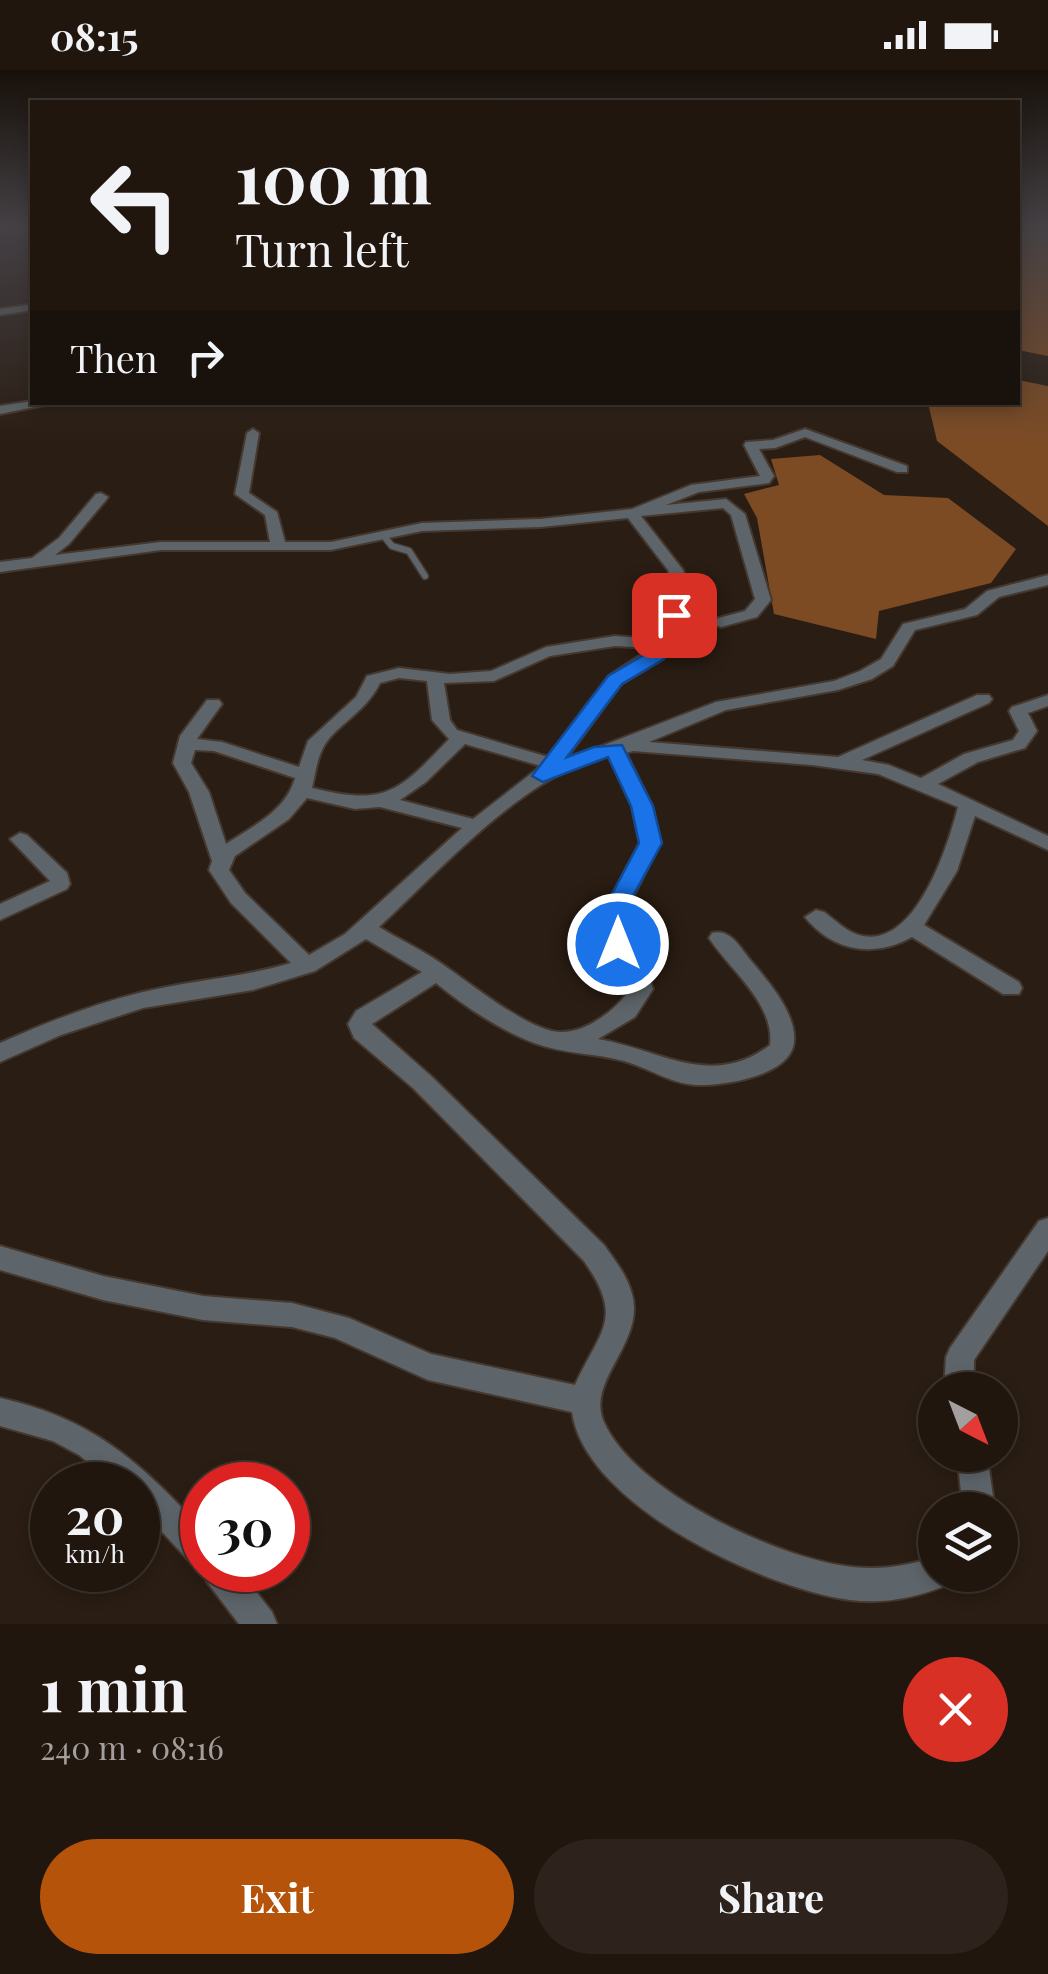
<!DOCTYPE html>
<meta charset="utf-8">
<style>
:root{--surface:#20160e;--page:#2d231c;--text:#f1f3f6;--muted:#a29f9e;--line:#3d352e;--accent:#b45309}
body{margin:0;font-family:"Playfair Display",serif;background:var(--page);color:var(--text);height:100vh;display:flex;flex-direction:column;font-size:38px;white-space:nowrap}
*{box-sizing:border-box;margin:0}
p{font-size:32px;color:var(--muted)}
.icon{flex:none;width:55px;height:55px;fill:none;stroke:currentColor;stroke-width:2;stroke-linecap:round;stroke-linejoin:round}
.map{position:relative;height:1554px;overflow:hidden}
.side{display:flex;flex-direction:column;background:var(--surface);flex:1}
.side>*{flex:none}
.hud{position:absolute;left:30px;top:30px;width:990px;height:305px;border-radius:0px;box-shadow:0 5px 15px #0003,0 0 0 2px var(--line);background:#20160e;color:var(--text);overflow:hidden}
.needle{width:65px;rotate:138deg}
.tools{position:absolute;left:918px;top:1302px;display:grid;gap:20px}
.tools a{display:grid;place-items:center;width:100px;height:100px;border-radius:50%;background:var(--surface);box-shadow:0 5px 15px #0003,0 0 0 2px var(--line);font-size:50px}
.speed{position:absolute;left:30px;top:1392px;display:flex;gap:20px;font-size:50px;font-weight:700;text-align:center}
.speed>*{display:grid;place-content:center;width:130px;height:130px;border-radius:50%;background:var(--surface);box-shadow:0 5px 15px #0003,0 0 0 2px var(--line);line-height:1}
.speed small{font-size:25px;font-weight:400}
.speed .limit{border:15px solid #d22;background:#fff;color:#111}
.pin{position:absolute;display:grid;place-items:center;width:85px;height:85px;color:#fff;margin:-42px;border-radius:20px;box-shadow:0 5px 15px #0006}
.me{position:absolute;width:110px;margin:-55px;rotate:0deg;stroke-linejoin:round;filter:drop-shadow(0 0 8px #0008)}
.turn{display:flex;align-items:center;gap:35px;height:210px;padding:0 40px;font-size:45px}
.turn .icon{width:130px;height:130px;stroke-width:2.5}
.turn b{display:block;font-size:70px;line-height:85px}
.then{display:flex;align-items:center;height:95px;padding:0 40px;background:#0003;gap:20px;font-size:38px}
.round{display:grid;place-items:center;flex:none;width:105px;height:105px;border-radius:52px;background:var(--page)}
.head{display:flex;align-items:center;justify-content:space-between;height:170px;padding:0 40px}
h1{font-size:60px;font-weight:700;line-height:75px}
.cta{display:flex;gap:20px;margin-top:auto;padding:20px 40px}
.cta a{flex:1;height:115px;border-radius:60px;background:var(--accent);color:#fff;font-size:40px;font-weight:700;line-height:115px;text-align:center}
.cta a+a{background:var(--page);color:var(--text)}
.status{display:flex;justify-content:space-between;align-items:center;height:70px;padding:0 50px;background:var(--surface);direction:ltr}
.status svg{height:28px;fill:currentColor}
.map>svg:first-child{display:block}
.forest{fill:#7c4b24}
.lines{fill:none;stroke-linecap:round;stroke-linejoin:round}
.service-casing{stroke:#45382f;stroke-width:9}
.minor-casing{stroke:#45382f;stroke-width:4}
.service{stroke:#5e656a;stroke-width:6}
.minor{fill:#5e656a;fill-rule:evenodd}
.route{fill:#1a73e8;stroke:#114b97;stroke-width:2.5}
</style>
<div class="status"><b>08:15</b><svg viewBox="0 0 49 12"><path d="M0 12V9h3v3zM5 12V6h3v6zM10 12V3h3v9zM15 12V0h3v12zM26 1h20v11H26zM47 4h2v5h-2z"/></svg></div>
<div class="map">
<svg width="1048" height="1554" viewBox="0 0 1048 1554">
<rect width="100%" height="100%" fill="#2a1d13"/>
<g class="forest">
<polygon points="1018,155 1048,155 1048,286 1018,280"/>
<polygon points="1018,310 1048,316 1048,456 937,371 928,333 1018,332"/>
<polygon points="820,385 884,425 948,428 1016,479 991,513 879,541 876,569 774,544 757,448 744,424 779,415 771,389"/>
</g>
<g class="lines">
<g class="service-casing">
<polyline id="service" points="383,465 392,476 409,481 425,506"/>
</g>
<g class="minor-casing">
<g id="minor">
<polygon points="28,235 32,237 32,240 0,245 0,239"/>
<polygon points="32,331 59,332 0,344 0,336"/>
<path d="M 253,359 L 259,363 L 249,423 L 277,442 L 285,472 L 331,472 L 422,453 L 541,449 L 632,439 L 691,415 L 760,406 L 744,375 L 746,372 L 773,370 L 805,359 L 907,396 L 907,402 L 897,402 L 805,367 L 775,378 L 759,379 L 774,406 L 769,413 L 699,422 L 666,435 L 726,429 L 745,444 L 771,530 L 757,547 L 721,557 L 715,555 L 715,549 L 745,541 L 755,529 L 731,445 L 723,438 L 641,446 L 683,500 L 690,522 L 672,574 L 663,589 L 621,614 L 565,690 L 716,632 L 834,611 L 860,601 L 881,589 L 903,554 L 965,539 L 987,521 L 1048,505 L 1048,515 L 999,527 L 977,545 L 915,560 L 893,596 L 872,609 L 838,620 L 726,640 L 649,672 L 838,687 L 977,625 L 989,625 L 992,629 L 989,633 L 862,690 L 889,695 L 921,708 L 964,684 L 1013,670 L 1019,661 L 1009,641 L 1012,637 L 1048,625 L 1048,636 L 1028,643 L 1037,661 L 1025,678 L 978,692 L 938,714 L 1048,766 L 1048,780 L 975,746 L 957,801 L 924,855 L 1019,912 L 1022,918 L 1019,924 L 1003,924 L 912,867 C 875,888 833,882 805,847 L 816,840 L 824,842 C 835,850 849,864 863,866 C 917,876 948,775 958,737 L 878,704 L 812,695 L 633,681 L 626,683 L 652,736 L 660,773 L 618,857 L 646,901 L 653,919 L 635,947 L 598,969 C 659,979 711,1020 770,975 C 775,934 730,900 709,868 L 712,863 C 731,858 741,879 752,892 C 768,911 797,944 794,972 C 791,1006 723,1016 696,1015 C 669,1013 649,998 624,991 C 595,983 563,984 534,973 C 500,960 464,936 436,913 L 372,954 L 431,1006 L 604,1175 C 614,1189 626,1204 631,1221 C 648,1270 587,1308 603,1350 C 632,1421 780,1490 853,1497 C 883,1500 906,1496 935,1487 L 935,1505 L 950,1505 L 947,1515 C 915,1528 885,1534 850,1530 C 766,1519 585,1436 572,1342 L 428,1310 L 335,1268 L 292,1257 L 203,1250 L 103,1230 L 0,1200 L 0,1176 L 103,1206 L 203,1226 L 292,1233 L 349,1248 L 431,1284 L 575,1315 C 600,1260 625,1249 584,1191 L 413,1018 L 354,968 L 348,954 L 356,941 L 422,902 L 366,869 L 315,901 L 253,920 L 143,938 L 61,965 L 0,992 L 0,973 C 45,953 91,935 139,923 C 189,910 241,908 291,893 L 231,833 L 209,800 L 212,791 L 189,722 L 173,693 L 180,666 L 207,630 L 219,630 L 222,634 L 197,669 L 222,672 L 299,697 L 308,671 L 356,627 L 367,606 L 399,598 L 450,604 L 491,601 L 546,577 L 615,566 L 655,569 L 674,522 L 668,500 L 628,448 L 541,457 L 422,461 L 331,480 L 161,480 L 0,502 L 0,492 L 32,488 L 59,468 L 96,424 L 101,423 L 108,427 L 106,430 L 69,474 L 55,485 L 161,472 L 270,472 L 265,445 L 235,424 L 247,363 ZM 615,576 L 651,578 L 609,606 L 548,687 L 457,660 L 450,650 L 444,613 L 494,611 L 550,586 ZM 399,608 L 427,611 L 432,650 L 449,669 C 398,723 385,736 312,718 C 315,706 316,693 322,680 C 332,657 366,643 380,613 ZM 465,674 L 541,696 L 473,749 L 400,730 L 426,712 ZM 195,680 L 214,681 L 295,708 C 286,741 253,756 226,774 L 209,722 L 191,693 ZM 609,686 L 632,736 L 640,773 L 596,857 L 624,902 L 631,918 C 617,939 587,963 560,962 C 526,961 462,906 433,888 C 416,877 397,868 379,857 C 439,802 527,701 609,686 ZM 307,728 L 355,739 L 380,737 L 462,758 L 345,864 L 309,885 L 245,823 L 229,800 L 235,786 L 289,749 Z"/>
<polygon points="20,763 27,765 67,803 70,814 67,819 0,850 0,834 50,811 10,769"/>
<polygon points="1048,1148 1048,1181 974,1290 974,1320 944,1320 946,1287 950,1278 1039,1151"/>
<path d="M 0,1328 C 92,1348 140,1392 202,1459 L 202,1498 L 191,1493 L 138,1436 L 138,1415 L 116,1415 L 79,1385 L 53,1371 L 0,1356 Z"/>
<polygon points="957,1385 987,1385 995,1440 963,1440"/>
<polygon points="203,1500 239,1500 272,1542 277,1554 239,1554 207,1512"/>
</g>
</g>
<use href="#service" class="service"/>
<use href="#minor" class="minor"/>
</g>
<linearGradient id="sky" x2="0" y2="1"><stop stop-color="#17100a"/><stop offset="0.42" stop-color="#444044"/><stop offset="1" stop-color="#444044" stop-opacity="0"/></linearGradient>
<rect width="1048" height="373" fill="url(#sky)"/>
<polygon class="route" points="674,540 683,545 664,589 622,614 567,687 594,677 622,675 653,736 662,773 621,848 619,856 631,874 618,883 610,880 595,856 639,773 631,736 608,687 543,712 532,706 608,606 649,582 665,545"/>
</svg>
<div class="tools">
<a><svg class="needle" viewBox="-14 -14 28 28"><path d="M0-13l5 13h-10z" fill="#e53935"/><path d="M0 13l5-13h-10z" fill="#a29f9e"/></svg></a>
<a><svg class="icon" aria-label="layers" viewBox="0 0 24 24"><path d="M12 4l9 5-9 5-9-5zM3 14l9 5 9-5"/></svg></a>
</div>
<div class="speed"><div>20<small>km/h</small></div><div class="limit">30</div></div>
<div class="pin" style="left:674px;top:545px;background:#d93025"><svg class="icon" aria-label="arrive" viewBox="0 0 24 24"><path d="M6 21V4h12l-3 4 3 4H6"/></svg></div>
<svg class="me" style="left:618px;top:874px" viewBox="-20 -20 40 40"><circle r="17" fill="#1a73e8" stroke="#fff" stroke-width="3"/><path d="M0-11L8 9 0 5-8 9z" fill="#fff"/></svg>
<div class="hud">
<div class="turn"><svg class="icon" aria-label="left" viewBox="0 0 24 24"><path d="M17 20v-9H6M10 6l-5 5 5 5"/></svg><div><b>100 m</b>Turn left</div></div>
<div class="then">Then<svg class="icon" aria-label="right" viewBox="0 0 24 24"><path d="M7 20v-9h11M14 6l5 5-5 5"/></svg></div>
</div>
</div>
<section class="side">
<div class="head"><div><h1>1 min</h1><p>240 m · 08:16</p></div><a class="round" style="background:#d93025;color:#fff"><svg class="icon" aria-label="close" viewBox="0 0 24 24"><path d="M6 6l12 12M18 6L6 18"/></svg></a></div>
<div class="cta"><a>Exit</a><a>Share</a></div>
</section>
